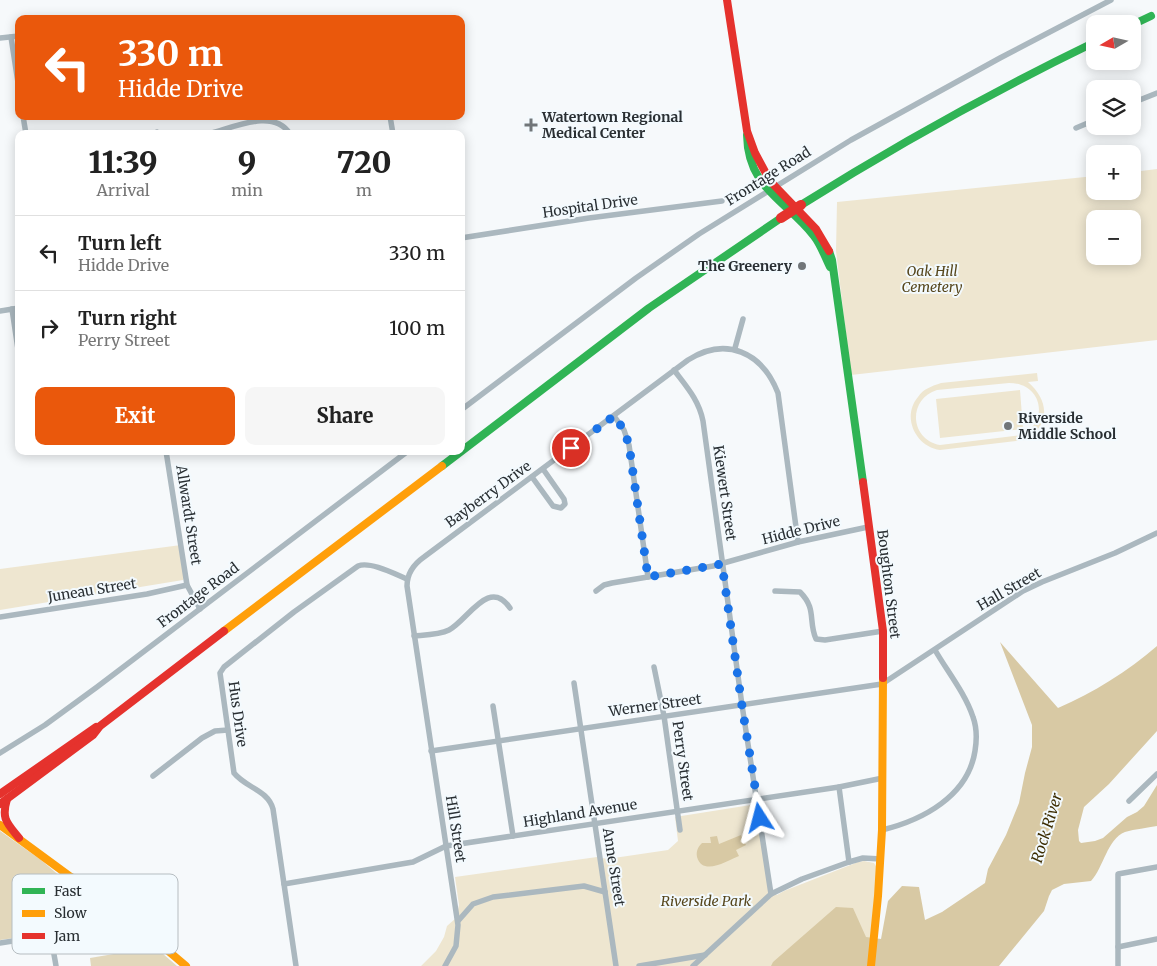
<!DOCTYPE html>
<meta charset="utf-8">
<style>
:root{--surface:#fff;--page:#f6f6f6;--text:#222;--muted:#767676;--line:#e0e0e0;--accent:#ea580c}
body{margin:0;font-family:Merriweather,serif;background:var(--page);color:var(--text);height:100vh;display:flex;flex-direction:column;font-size:19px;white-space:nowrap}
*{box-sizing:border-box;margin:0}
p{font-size:16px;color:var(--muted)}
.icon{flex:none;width:28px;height:28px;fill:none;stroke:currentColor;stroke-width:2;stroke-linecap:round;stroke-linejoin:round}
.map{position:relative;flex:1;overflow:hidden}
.sheet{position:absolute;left:15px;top:130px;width:450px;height:325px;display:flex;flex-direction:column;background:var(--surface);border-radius:10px;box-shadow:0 2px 12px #0003}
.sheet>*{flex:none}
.hud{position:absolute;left:15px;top:15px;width:450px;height:105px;border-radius:10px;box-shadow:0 2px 12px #0003;background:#ea580c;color:#fff;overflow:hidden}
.needle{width:32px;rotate:261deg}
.buttons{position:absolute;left:1086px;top:15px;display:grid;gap:10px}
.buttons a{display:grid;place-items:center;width:55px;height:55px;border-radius:10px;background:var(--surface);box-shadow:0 2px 12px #0003;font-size:25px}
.pin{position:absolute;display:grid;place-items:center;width:42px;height:42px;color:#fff;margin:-21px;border:2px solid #fff;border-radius:50%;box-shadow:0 1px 5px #0007}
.me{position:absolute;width:55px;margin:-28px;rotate:351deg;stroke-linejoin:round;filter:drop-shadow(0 0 4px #0008)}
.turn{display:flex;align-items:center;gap:18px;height:105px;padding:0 20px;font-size:22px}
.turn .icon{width:65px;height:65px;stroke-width:2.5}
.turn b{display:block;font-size:35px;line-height:42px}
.eta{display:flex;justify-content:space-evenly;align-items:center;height:85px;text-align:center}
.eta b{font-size:30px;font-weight:800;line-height:35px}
.cta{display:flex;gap:10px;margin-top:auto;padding:10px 20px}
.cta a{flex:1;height:58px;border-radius:10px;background:var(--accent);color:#fff;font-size:20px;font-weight:800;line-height:58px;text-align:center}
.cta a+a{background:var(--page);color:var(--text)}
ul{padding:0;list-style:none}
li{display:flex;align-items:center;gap:15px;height:75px;padding:0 20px;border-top:1px solid var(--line)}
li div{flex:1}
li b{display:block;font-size:19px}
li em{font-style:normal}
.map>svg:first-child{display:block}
.green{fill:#eee6d0;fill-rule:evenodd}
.forest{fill:#e2d7bb}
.water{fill:#d8c9a4}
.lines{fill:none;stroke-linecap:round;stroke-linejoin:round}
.street{stroke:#abb8bf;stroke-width:5.5}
.fast{stroke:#30b455;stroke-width:8}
.slow{stroke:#ff9f0a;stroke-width:8}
.jam{stroke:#e5322d;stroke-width:8}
.jam-bridge{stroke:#e5322d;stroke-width:10}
.route{stroke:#1a73e8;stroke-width:9;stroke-dasharray:0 16.2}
.poi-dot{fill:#717679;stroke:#f3fafe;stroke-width:2}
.labels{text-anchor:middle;stroke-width:4;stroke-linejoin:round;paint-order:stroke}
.poi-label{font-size:14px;font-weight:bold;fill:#292f33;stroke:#f3fafe;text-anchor:start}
.street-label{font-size:14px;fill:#292f33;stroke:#f3fafe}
.park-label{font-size:14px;font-style:italic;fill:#56461c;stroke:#f3fafe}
.water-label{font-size:15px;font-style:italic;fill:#3c2c00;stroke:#f3fafe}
.key{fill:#f3fafe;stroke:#b6bdc1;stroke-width:1}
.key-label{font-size:14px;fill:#292f33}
</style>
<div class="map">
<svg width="1157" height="966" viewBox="0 0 1157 966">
<rect width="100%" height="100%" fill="#f6f9fb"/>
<g class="green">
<path d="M 1157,169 L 1157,340 L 851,375 L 836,251 L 837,202 L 1095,176 L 1095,191 L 1132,191 L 1133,172 ZM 1095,219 L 1132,219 L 1132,256 L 1095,256 Z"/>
<path d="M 1037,373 L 1038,381 L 1028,382 C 1049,400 1051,425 1025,440 L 940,450 C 916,447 901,417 918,397 C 923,389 932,386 941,383 ZM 1009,383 C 1041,383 1050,419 1023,435 L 940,445 C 909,439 908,399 937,390 Z"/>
<polygon points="1020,390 1023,429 940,438 936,399"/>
<polygon points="181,545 185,575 183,580 0,610 0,569"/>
<polygon points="757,804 770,888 777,895 784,891 858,862 864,861 874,863 877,868 869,966 421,966 436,951 444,937 447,926 456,918 459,905 455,877 597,857 607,859 668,850 678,841 675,817"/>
</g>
<g class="forest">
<polygon points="0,831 41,860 61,877 61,882 45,906 46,931 42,934 0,940"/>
<polygon points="155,947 177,966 91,966 90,958"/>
</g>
<g class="water">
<path d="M 1000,642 L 1058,708 C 1093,693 1128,671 1157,646 L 1157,731 L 1109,784 L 1084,807 L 1078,830 L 1079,841 L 1081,843 L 1095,841 L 1103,838 L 1127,817 L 1137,812 L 1144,806 L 1157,785 L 1157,826 C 1147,828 1135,829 1125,832 C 1107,839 1104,867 1091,881 L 1064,884 L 1052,890 L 1049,896 L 1044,911 L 999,966 L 771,966 L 773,962 L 836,907 L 853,908 L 866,937 L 881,939 L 888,901 L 902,886 L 919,887 L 925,920 L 942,912 L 985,883 L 988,869 L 1006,835 L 1019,803 L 1025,773 L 1032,747 L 1032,725 Z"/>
<path d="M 741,835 L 746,845 L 736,850 L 739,856 C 728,860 703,877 697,857 C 696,851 698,847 702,843 L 711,843 L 710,837 L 717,836 L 719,844 Z"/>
</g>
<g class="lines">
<g class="street">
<polyline points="11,37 19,89"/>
<polyline points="0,38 19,36"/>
<polyline points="1132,103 1157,93"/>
<polyline points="23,116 26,134"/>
<polyline points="390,116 393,134"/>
<polyline points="1076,128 1095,120"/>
<polyline points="157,132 158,134"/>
<path d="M 208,134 C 231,129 273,107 290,134"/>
<polyline points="461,238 589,218 722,201"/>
<polyline points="12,309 19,356"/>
<polyline points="0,311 19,308"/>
<polyline points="735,348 743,319"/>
<path d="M 674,370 C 686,386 699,400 703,421 L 742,705 L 771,894"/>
<polyline points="461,410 636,278 699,234 851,140 1000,58 1111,0"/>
<polyline points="614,416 624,430 629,445 648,577"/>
<polyline points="166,451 187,585 200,609"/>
<polyline points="532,477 553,506 561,508 565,504 564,499 543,469"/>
<polyline points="596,591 604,585 612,583 713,566 798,542 868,527"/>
<path d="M 775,591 L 800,592 C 817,609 808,621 816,639 L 825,640 L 883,631"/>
<polyline points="0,617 147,594 187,585"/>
<path d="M 414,636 C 425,635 439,635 449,630 C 468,620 489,577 510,608"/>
<polyline points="654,667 664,716 680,830"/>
<polyline points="574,683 616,966"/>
<polyline points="493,706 513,836"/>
<polyline points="431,751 882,684 1023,591 1042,582 1115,553 1157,533"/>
<polyline points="0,753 45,725 97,687 408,451"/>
<polyline points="153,776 202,738 215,731 228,730"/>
<polyline points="839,787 849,862"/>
<polyline points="1129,801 1157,774"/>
<path d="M 882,830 C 923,820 968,796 975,751 C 977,739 977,728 973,717 C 965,693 947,671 935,650"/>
<polyline points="284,884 413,862 446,846 839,787 883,778"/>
<polyline points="458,921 473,904 493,897 584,886 605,892"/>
<polyline points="0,943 51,935"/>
<polyline points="1118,947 1157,939"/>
<path d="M 56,966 C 54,952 46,920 50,908 C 53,896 64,886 72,876"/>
<path d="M 296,966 L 273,809 C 268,790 246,788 234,773 L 220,673 L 224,667 L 294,612 L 358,566 C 370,561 395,574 407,579"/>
<path d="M 445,966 L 456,946 L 458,925 L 407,586 C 407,574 414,564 424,557 L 688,360 C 726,336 762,352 778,393 L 798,542"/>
<polyline points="639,966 705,955"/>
<polyline points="693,966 771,894 802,879 849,862 863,858 881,859"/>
<polyline points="1118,966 1118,874 1157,867"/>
</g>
<g class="fast">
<polyline points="1132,25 1151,16"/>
<path d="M 747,135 C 748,189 785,199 814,236 C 821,245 825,257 830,267"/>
<path d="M 801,205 C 896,145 994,91 1095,42"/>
<polyline points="829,251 832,260 863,482"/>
<polyline points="442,466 649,308 781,218"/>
</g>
<g class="slow">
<polyline points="224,631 442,466"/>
<polyline points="0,825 147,933 186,966"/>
<polyline points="871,966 878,896 882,830 883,678"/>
</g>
<g class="jam">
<polyline points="727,0 747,131 755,153 770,181 816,229 829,251"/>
<polyline points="863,482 883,631 883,678"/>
<polyline points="0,794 96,727"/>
<path d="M 7,799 C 1,819 7,823 19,838"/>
<polyline points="0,804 93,735 100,726 224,631"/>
</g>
<polyline class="jam-bridge" points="781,218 801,205"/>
</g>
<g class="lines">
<polyline class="route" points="571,448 614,416 624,430 629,445 648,577 722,564 742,706 760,818"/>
</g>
<g class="poi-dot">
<path d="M528.5 117.5h5v5h5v5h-5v5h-5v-5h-5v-5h5z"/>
<circle cx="802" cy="266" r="5"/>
<circle cx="1008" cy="426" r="5"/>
</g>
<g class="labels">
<g class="poi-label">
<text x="542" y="122">Watertown Regional<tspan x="542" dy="16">Medical Center</tspan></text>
<text x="792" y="271" text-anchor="end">The Greenery</text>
<text x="1018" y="423">Riverside<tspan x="1018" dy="16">Middle School</tspan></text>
</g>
<g class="street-label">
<text transform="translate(768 176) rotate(-32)" y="5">Frontage Road</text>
<text transform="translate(590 206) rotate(-8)" y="5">Hospital Drive</text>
<text transform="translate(725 493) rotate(82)" y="5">Kiewert Street</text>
<text transform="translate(488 494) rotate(-36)" y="5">Bayberry Drive</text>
<text transform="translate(189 515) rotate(81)" y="5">Allwardt Street</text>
<text transform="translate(801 530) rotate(-14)" y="5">Hidde Drive</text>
<text transform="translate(889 584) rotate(83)" y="5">Boughton Street</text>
<text transform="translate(1009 589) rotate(-30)" y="5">Hall Street</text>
<text transform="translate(92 590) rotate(-9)" y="5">Juneau Street</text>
<text transform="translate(198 595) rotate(-37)" y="5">Frontage Road</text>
<text transform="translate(655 705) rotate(-8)" y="5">Werner Street</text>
<text transform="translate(238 714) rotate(82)" y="5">Hus Drive</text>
<text transform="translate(683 761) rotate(82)" y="5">Perry Street</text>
<text transform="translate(580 813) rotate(-9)" y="5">Highland Avenue</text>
<text transform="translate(456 829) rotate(81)" y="5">Hill Street</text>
<text transform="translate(614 867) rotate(81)" y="5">Anne Street</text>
</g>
<g class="park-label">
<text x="932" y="276">Oak Hill<tspan x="932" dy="16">Cemetery</tspan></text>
<text x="706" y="906">Riverside Park</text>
</g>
<g class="water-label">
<text transform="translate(1047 828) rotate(-73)" y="5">Rock River</text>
</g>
</g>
<rect x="12" y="874" width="166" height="80" rx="8" class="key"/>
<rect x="22" y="888" width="23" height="6" fill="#30b455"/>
<rect x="22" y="910" width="23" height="7" fill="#ff9f0a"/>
<rect x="22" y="933" width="23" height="6" fill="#e5322d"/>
<g class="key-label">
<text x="54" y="896">Fast</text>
<text x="54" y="918">Slow</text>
<text x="54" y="941">Jam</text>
</g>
</svg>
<div class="buttons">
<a><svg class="needle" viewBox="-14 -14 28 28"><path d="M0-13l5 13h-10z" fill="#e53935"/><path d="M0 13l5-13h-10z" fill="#767676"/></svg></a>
<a><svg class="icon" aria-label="layers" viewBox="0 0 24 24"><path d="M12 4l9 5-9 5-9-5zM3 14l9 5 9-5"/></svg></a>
<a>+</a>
<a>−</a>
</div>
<div class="pin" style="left:571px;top:448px;background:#d93025"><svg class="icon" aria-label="arrive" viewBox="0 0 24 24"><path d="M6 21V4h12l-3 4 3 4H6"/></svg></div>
<svg class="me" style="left:760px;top:818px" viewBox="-20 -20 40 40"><path d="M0-17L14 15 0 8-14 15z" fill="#1a73e8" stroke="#fff" stroke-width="4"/></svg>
<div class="hud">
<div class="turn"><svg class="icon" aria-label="left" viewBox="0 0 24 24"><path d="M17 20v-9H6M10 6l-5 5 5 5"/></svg><div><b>330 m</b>Hidde Drive</div></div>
</div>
<section class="sheet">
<div class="eta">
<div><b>11:39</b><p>Arrival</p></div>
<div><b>9</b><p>min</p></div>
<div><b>720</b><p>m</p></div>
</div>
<ul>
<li><svg class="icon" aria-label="left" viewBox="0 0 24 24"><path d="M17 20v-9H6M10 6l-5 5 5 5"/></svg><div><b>Turn left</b><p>Hidde Drive</p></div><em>330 m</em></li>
<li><svg class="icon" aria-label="right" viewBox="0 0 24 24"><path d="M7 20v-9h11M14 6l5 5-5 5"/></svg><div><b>Turn right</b><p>Perry Street</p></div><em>100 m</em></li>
</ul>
<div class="cta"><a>Exit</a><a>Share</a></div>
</section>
</div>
